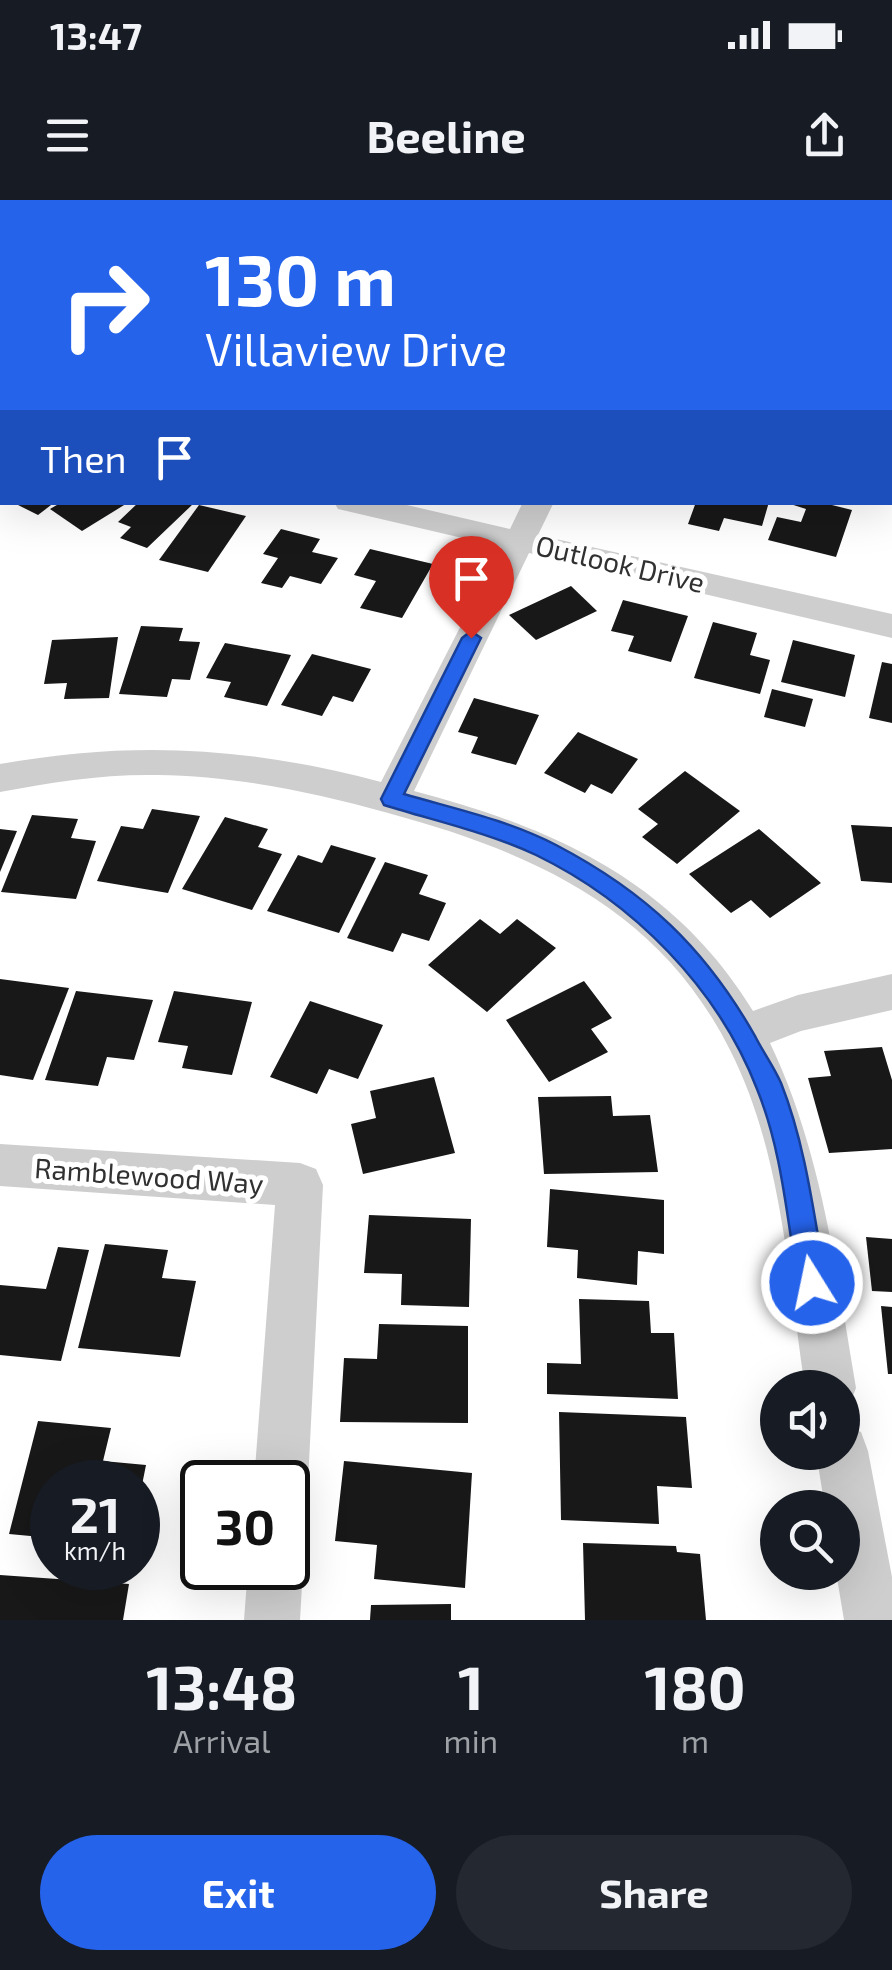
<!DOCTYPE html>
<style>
:root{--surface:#171b24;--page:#242831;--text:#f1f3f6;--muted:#9ea1a6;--accent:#2563eb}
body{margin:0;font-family:"Exo 2",sans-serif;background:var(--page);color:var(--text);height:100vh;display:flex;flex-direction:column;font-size:38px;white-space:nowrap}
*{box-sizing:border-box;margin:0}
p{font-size:32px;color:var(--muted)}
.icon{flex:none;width:55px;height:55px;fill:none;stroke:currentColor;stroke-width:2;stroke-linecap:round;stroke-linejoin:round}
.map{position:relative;height:1420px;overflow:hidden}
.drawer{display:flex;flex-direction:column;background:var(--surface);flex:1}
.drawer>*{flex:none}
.hud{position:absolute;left:0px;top:0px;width:892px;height:305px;box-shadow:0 10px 40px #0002;background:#2563eb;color:#fff;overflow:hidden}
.tools{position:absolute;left:760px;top:1170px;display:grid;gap:20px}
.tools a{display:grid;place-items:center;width:100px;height:100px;border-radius:50%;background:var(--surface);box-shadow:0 10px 40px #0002;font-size:50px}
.speed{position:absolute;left:30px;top:1260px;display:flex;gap:20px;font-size:50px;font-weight:700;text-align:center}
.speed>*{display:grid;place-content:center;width:130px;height:130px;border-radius:50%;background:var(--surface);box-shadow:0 10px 40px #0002;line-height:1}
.speed small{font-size:25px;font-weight:400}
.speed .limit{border:5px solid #111;border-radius:15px;background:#fff;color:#111}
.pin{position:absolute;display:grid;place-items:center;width:85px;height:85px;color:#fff;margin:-102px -42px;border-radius:50% 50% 50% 0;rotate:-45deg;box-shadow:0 0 10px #0007}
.pin .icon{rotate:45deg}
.me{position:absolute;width:110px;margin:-55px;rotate:350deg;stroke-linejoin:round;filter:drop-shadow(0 0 8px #0008)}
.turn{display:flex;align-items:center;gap:35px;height:210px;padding:0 40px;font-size:45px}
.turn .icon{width:130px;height:130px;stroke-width:2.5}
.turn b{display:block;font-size:70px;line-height:85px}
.then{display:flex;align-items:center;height:95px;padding:0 40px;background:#0003;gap:20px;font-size:38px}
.eta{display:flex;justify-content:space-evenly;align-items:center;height:170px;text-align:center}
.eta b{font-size:60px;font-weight:700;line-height:70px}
.button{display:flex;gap:20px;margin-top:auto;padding:20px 40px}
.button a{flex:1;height:115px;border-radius:60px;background:var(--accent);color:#fff;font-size:40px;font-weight:700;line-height:115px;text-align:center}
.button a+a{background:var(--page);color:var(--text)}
.status{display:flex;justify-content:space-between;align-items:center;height:70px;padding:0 50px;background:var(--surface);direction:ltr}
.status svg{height:28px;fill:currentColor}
header{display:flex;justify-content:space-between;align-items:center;height:130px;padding:0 40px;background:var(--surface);font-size:45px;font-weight:700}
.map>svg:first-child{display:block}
.building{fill:#181818}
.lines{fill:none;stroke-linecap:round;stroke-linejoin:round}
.minor{fill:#cecece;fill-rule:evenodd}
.major{fill:#a9a9a9;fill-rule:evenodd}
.route{fill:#2563eb;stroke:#184099;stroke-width:2.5}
.labels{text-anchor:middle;stroke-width:10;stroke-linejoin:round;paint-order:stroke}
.street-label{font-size:28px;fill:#313131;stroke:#fff}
</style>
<div class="status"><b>13:47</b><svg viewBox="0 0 49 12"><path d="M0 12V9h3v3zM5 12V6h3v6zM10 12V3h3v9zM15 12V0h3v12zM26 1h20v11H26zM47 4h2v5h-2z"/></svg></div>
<header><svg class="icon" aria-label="menu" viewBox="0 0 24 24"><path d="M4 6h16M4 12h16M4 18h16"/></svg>Beeline<svg class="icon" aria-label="share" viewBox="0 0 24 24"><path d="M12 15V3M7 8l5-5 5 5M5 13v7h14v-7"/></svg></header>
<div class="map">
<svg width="892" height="1420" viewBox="0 0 892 1420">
<rect width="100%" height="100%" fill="#fff"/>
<g class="building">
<polygon points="12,302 55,302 38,315"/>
<polygon points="62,302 129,302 82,331 50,309"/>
<polygon points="139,302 188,302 193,304 147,348 120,338 131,327 118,322"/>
<polygon points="696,302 769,302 762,326 724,318 719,331 688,324"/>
<polygon points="784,302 820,302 852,310 836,357 768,340 777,317 801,322 806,309"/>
<polygon points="199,305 246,316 208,372 159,360"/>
<polygon points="281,329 320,339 312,352 338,358 321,384 290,376 282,388 261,383 278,358 263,354"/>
<polygon points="370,349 433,364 402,418 360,408 376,381 354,375"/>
<polygon points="571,386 597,411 536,440 509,415"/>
<polygon points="623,400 688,416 671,462 628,451 634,436 611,431"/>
<polygon points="713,422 757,433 750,455 770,460 760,494 694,478"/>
<polygon points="141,426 183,428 179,441 200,442 190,480 172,479 167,497 119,494"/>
<polygon points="118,437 109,498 64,499 67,483 44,484 52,440"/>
<polygon points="793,440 855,455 845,497 781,482"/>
<polygon points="225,443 291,455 267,506 224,497 231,482 206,478"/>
<polygon points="312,454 371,469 353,502 333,496 322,516 281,505"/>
<polygon points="882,462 892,464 892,523 869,518"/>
<polygon points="772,489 813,499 805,527 764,517"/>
<polygon points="474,498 539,515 516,565 471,553 478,537 458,532"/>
<polygon points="578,532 638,559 612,594 591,584 585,593 544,573"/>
<polygon points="685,571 740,611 677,664 642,637 658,624 638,609"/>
<polygon points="152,609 200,616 168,693 97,681 121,626 143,629"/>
<polygon points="32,615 78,619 71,638 96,641 76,699 1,692"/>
<polygon points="225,617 268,629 258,647 282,654 252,710 182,689"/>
<polygon points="851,625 892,627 892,683 861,681"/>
<polygon points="0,629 17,631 0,672"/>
<polygon points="759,629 821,683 770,718 751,700 731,713 689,674"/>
<polygon points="331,645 376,658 339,733 267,711 298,655 322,663"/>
<polygon points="385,662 428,675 419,694 446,703 429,741 402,733 393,752 347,738"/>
<polygon points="480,719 500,734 517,719 556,748 487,812 428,765"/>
<polygon points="0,779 69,788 33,880 0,875"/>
<polygon points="584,781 612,818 591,829 608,852 549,882 506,820"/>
<polygon points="76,791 153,800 134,860 107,857 98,886 45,880"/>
<polygon points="174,791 252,802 232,875 182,868 188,846 158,842"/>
<polygon points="310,801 383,825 358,879 329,869 317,894 270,877"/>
<polygon points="882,847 892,880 892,949 829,953 808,878 831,876 824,851"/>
<polygon points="434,877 455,953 363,974 351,924 376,918 370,891"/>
<polygon points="611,896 613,916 650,915 658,972 544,974 538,897"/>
<polygon points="550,989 664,1000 664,1054 638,1051 637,1085 577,1078 578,1050 547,1047"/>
<polygon points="369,1015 471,1019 469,1107 401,1105 402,1074 364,1073"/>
<polygon points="866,1037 892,1039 892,1092 872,1091"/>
<polygon points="105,1044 168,1050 162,1078 196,1081 180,1157 78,1148"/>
<polygon points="58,1047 89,1050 61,1161 0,1155 0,1085 46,1089"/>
<polygon points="579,1099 649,1101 651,1133 674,1133 678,1199 547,1194 547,1163 581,1164"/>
<polygon points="881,1106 892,1107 892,1174 888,1174"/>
<polygon points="379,1124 468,1126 468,1223 340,1222 344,1158 377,1159"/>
<polygon points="559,1212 686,1217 692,1288 657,1286 659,1324 561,1320"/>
<polygon points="38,1221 111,1228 103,1261 146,1265 139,1300 138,1282 52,1282 52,1338 9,1334"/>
<polygon points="344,1261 472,1273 465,1388 374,1379 377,1345 335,1341"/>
<polygon points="583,1343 676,1346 677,1352 700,1354 706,1420 585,1420"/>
<polygon points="0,1375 129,1384 123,1420 0,1420"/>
<polygon points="451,1404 451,1420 370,1420 371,1405"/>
</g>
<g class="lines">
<g class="minor">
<rect x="890" y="65" width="2" height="16"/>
<rect x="0" y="140" width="2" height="19"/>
<path d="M 334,302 L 394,302 L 510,329 L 523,302 L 554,302 L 538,335 L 892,414 L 892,438 L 529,353 L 414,591 C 555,628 674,682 753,811 L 798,795 L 892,774 L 892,810 L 801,831 L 770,843 C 822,952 836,1071 856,1188 L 849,1206 L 842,1209 L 842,1188 L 805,1188 C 788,1076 782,952 730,850 C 659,708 532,652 388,613 C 312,592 236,576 157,575 C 104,574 52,582 0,592 L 0,564 C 135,540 249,547 381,582 L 501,347 L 338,309 Z"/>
<polygon points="0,944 300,963 316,969 323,985 308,1282 300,1301 288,1306 288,1282 254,1282 275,1005 0,986"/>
<polygon points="842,1225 861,1232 868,1251 892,1377 892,1420 844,1420 836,1372 842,1372 842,1308 825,1308 816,1252 842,1252"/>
<polygon points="288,1346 294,1349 303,1368 300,1420 244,1420 248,1368 288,1368"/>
</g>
<rect class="major" x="0" y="24" width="2" height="20"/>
</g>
<path class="route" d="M 471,431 L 481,438 L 404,594 C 455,609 508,620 556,645 C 646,692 705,748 755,836 C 763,852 774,867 781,883 C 806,946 814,1016 826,1083 L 822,1093 L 812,1097 L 802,1093 L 798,1083 C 787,1019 782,950 757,889 C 718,788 633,702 536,655 C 487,632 435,621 384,605 L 381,599 L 462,438 Z"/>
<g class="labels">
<g class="street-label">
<text transform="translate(620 364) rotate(13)" y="10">Outlook Drive</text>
<text transform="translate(149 976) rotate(4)" y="10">Ramblewood Way</text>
</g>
</g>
</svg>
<div class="tools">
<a><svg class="icon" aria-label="sound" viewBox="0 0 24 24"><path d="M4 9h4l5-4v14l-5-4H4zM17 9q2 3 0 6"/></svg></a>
<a><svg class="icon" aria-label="search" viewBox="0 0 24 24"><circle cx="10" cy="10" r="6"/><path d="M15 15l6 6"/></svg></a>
</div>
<div class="speed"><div>21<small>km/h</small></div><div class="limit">30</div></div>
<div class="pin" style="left:471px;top:438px;background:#d93025"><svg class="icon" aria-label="arrive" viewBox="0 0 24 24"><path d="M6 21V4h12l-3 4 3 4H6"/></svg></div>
<svg class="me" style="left:812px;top:1083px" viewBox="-20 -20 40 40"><circle r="17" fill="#2563eb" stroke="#fff" stroke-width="3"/><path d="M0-11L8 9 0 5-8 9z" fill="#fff"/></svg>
<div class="hud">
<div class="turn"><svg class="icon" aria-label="right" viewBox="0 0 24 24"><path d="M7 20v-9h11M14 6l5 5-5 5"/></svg><div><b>130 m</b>Villaview Drive</div></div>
<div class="then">Then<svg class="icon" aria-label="arrive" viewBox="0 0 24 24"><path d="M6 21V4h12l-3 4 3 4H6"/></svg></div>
</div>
</div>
<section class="drawer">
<div class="eta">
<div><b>13:48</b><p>Arrival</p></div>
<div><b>1</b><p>min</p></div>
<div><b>180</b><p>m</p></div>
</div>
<div class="button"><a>Exit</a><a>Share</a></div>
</section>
